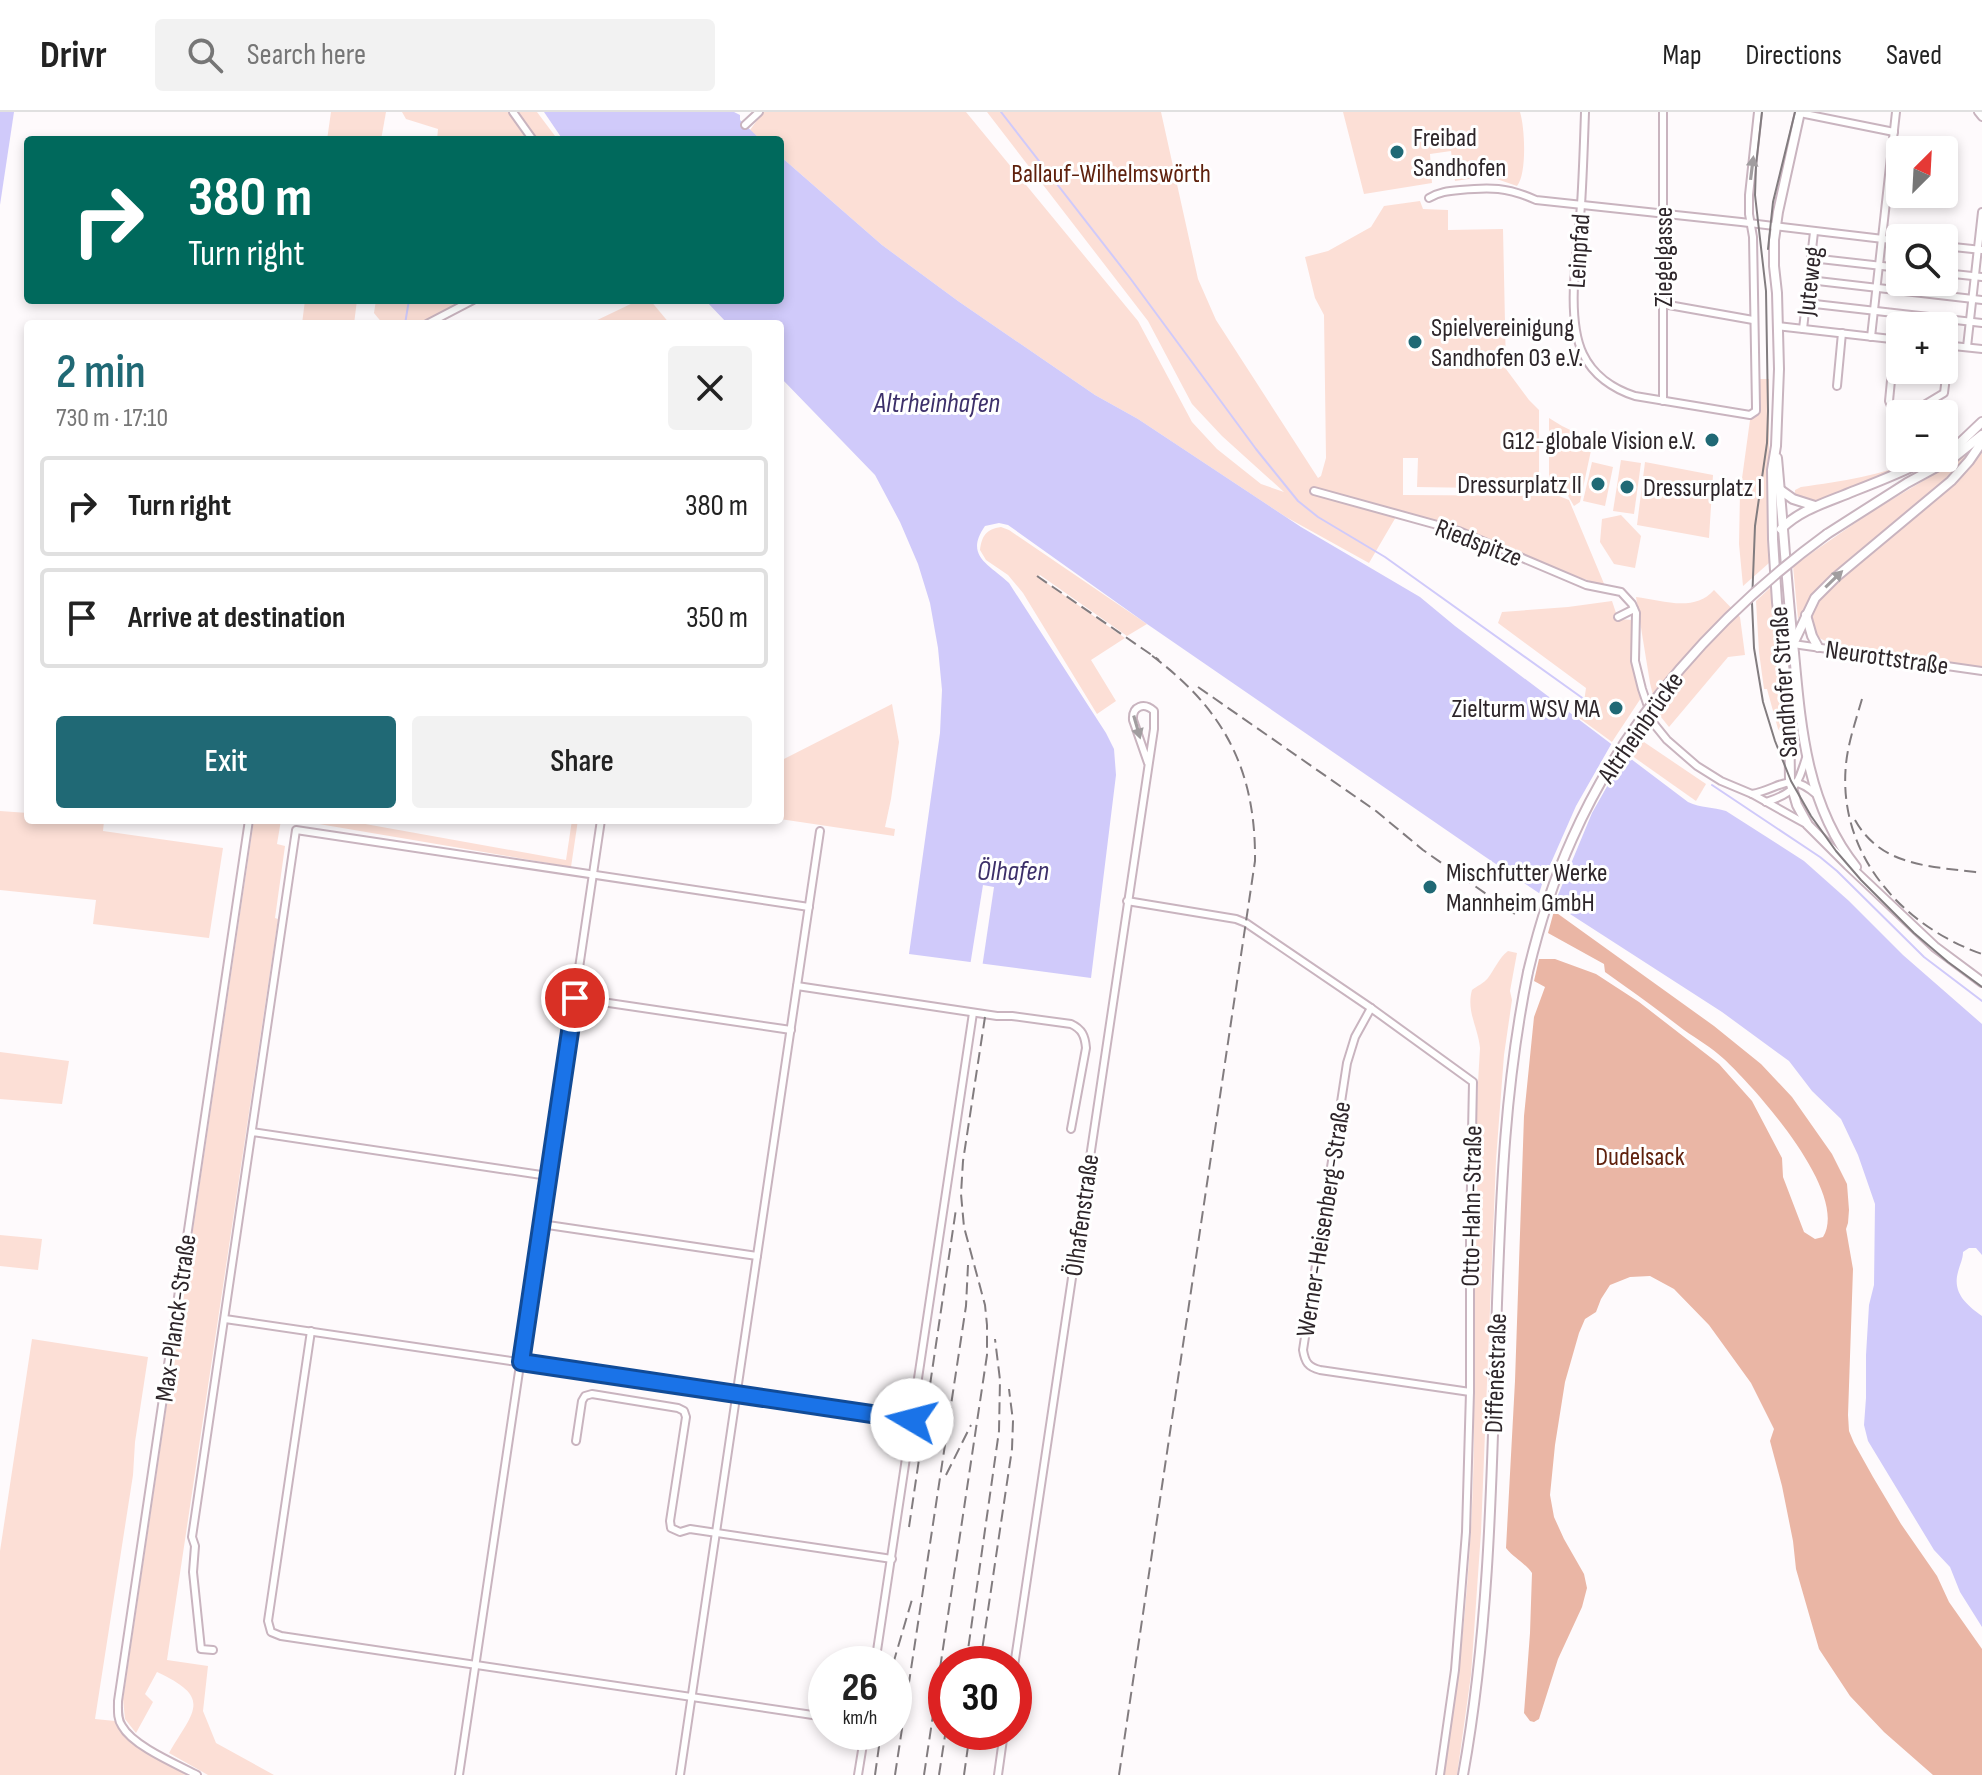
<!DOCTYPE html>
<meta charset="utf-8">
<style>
:root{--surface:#fff;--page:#f2f2f2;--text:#222;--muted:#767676;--line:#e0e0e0;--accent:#206975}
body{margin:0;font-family:"Sofia Sans Condensed",sans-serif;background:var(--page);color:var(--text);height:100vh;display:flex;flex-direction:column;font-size:30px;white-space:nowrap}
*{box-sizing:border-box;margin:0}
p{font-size:26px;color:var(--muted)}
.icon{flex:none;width:44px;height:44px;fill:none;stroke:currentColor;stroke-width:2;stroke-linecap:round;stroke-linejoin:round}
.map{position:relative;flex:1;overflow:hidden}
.sheet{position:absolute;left:24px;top:208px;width:760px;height:504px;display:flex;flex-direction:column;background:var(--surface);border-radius:8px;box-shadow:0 4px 12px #0003}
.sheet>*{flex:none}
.top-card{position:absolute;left:24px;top:24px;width:760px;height:168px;border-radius:8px;box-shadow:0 4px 12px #0003;background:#00695c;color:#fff;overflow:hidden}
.needle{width:52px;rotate:24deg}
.tools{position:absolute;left:1886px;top:24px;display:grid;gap:16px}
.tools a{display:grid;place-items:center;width:72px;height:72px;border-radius:8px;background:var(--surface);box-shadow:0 4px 12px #0003;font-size:40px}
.speed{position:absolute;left:808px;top:1534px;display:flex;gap:16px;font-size:40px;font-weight:700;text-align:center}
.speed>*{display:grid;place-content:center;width:104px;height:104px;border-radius:50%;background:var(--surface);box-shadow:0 4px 12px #0003;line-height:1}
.speed small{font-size:20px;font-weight:400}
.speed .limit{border:12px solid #d22;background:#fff;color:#111}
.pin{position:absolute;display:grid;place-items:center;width:68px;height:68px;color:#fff;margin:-34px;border:4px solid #fff;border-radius:50%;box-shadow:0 2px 8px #0007}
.me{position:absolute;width:88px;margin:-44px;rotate:278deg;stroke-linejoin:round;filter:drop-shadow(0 0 6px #0008)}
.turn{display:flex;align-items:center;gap:28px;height:168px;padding:0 32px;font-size:36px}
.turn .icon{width:104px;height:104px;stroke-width:2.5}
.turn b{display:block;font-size:56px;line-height:68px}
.round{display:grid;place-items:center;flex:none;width:84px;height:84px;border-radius:8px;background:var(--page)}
.overview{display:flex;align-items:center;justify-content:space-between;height:136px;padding:0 32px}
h1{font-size:48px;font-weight:600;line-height:60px;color:var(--accent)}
.primary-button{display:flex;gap:16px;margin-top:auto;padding:16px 32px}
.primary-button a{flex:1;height:92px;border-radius:8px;background:var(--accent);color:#fff;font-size:32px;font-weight:600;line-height:92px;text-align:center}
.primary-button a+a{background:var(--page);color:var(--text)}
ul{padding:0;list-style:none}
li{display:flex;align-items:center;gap:24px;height:100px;margin:0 16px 12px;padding:0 16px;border:4px solid var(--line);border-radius:8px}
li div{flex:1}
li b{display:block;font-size:30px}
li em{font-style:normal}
header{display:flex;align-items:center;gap:48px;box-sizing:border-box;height:112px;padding:0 40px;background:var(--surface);border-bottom:2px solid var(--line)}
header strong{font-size:38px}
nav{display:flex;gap:44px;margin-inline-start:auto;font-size:28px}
.search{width:560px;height:72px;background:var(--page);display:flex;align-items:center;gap:20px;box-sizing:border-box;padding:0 28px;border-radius:8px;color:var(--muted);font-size:30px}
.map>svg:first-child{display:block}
.green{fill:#fcdfd6}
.forest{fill:#eab6a5}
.water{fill:#d0cafa}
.pier{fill:#fefafc}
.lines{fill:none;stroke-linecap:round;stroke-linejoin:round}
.stream{stroke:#d0cafa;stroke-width:2}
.street-casing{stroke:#c9b4bf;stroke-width:10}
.secondary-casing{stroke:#c9b4bf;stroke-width:12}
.street{stroke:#fff;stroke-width:6}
.secondary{stroke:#fff;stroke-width:8}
.tram{stroke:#827c7f;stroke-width:2}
.rail{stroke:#827c7f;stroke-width:2;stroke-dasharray:12 6;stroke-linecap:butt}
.secondary-bridge-casing{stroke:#c9b4bf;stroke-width:12;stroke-linecap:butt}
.secondary-bridge{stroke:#fff;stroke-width:8}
.oneway{fill:#a19d9f}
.route-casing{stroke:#114b97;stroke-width:20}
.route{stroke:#1a73e8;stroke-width:14}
.poi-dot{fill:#206975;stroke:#fff;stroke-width:3}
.labels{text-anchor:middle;stroke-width:6;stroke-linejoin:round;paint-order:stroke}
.poi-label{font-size:26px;fill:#2e262a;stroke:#fff;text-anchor:start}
.park-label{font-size:26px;fill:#5f210d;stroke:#fff}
.street-label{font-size:26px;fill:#2e262a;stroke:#fff}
.water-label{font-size:28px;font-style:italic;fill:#3d306a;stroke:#fff}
</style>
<header>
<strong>Drivr</strong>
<div class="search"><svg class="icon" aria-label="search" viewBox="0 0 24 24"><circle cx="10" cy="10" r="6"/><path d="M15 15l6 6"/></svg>Search here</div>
<nav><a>Map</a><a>Directions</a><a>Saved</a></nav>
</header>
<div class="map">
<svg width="1982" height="1663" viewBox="0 0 1982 1663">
<rect width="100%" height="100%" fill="#fefafc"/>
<g class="green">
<polygon points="331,0 386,0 381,28 327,28"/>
<polygon points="402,0 537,0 558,28 437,28 438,17 406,7"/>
<polygon points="763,0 966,0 1138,209 1192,310 1217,337 1261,372 1284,380 1222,324 1192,292 1148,209 987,0 1161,0 1198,167 1216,208 1318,366 1321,364 1326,346 1324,203 1315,186 1305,145 1328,139 1371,115 1384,94 1420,89 1423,97 1448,98 1448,118 1503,117 1506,257 1529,288 1539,298 1539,377 1417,375 1418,346 1403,346 1403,383 1559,384 1569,388 1605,474 1560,459 1459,416 1400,398 1369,451 1286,405 1138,307 1095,283 958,189 882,133 780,44 780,28 761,28 750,18"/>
<path d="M 1343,0 L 1520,0 C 1525,16 1527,62 1517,74 L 1488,64 L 1455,69 L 1451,39 L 1430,42 L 1432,71 L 1364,82 Z"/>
<polygon points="305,188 357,188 354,212 302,212"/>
<polygon points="376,188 466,188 421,212 383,212 374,201"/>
<polygon points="639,188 650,188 670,212 589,212"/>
<path d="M 1757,267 L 1769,267 L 1769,451 L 1743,474 L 1739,432 L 1740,381 L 1750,308 C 1763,300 1758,282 1757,267 Z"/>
<polygon points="1549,306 1562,314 1593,329 1580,390 1574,394 1567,382 1554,378 1549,373"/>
<polygon points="1978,330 1963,353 1944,372 1811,485 1798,507 1793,454 1871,400 1948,354"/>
<path d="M 1982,338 L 1982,556 L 1840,536 L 1815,524 C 1808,494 1818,488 1839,468 L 1957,369 Z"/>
<path d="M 1920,346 L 1926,346 L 1827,386 L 1812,389 L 1795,384 L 1795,378 L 1801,375 C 1842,369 1882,364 1920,346 Z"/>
<polygon points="1621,348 1641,351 1634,402 1613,399"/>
<polygon points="1592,350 1613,355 1605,394 1583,389"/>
<polygon points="1645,350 1713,363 1709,426 1637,413"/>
<polygon points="1621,403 1641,424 1635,456 1614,452 1600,430 1602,407"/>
<path d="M 1001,415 L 1009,418 L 1147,512 L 1127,524 L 1040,463 L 1038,465 L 1125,526 L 1091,548 L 1116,589 L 1097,602 L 1023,481 L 1008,463 L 986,448 L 980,438 C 982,424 986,417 1001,415 Z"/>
<polygon points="1772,474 1785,595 1779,599 1781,620 1778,617 1767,577 1764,577 1759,540 1756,489"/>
<path d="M 1714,478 L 1740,505 L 1745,543 L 1728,545 L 1669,615 L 1657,600 L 1650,571 L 1636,485 C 1662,488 1694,501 1714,478 Z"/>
<polygon points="1612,489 1618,507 1632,508 1632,551 1641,586 1612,630 1575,603 1584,590 1586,576 1498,511 1502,500 1568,495"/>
<polygon points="892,592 899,630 891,687 885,715 895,717 894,724 780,707 780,649"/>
<polygon points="1638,626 1706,672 1696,689 1628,641"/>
<polygon points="0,699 28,701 28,708 104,709 103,719 223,736 209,826 93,812 96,788 0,778"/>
<path d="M 254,708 L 281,708 L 277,732 L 285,734 L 275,806 L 278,807 L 167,1548 L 208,1554 L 203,1599 L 216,1631 L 274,1663 L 208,1663 L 169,1641 C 194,1598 213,1586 157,1560 L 145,1582 L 153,1590 L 136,1621 L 125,1607 L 123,1587 Z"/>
<polygon points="313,708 343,708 566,748 572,708 578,708 571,755 313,711"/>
<path d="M 1508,839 L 1517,841 L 1510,879 L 1512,888 L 1504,943 L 1496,1048 L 1481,1420 L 1471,1563 L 1457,1663 L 1444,1663 C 1463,1545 1474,1426 1474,1306 C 1475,1250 1473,1193 1473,1136 C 1473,1069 1476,1003 1480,936 C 1478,915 1466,899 1472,878 C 1477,874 1484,871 1488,866 C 1495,857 1498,847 1508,839 Z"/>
<polygon points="0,940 69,949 62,992 0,987"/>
<polygon points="0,1123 42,1127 38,1158 0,1154"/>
<polygon points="32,1227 148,1245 135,1330 133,1363 95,1607 115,1609 129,1629 186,1663 0,1663 0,1439"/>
</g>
<path class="forest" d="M 1554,799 L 1714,914 L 1761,952 L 1792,985 L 1832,1042 L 1847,1072 L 1849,1098 L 1848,1111 L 1846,1117 L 1853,1157 L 1848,1303 L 1849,1319 L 1854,1331 L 1873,1365 L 1901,1412 L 1937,1464 L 1949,1490 L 1982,1537 L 1982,1663 L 1933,1663 L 1884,1620 L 1850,1584 L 1819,1537 L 1796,1457 L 1793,1429 L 1782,1374 L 1770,1329 L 1774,1317 L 1751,1271 L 1709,1213 L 1674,1177 L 1650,1164 L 1630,1165 L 1610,1173 L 1601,1187 L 1596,1200 L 1585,1207 L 1579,1221 L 1565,1270 L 1555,1333 L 1550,1383 L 1554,1405 L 1564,1427 L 1584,1462 L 1587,1476 L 1582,1495 L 1558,1547 L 1539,1607 L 1534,1610 L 1530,1609 L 1524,1601 L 1530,1521 L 1532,1461 C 1525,1451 1514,1446 1506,1436 L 1515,1269 L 1524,1004 L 1534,905 L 1545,875 L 1534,869 L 1539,847 L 1555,847 L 1596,862 L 1639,890 L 1719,952 L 1752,989 L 1782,1046 L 1783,1065 L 1804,1120 L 1815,1127 L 1823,1125 C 1850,1081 1755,976 1724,947 C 1712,936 1697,927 1684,918 C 1658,898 1632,879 1605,860 L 1604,852 L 1548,821 Z"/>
<g class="water">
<polygon points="0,0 14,0 0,93"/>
<polygon points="544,0 734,0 740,3 740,8 761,28 563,28"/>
<path d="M 780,44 L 882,133 L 958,189 L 1095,283 L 1138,307 L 1301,415 L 1420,485 L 1455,514 L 1688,690 C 1701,696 1713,695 1726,699 L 1804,749 L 1849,789 L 1903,843 L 1982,912 L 1982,1143 L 1976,1136 L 1969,1136 L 1963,1140 C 1963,1147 1960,1152 1958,1160 C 1952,1181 1967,1193 1982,1204 L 1982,1515 L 1960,1480 L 1950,1455 L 1934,1438 L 1868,1329 L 1864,1313 L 1866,1286 L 1866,1243 L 1869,1193 L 1874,1173 L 1875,1092 L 1858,1043 L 1841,1007 L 1812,979 L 1789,949 L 1722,900 L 1570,802 L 1484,744 L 1147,512 L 1008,413 L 999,411 L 985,414 C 964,444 989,452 1009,471 L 1106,621 L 1114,637 L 1116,663 L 1091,866 L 909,842 L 940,621 L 942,578 L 938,536 L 930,491 L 918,452 L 900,410 L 875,363 L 780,265 L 780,212 L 728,212 L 705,188 L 780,188 Z"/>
</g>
<g class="pier">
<polygon points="1613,629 1627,639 1592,701 1553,795 1538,785 1543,769 1576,694"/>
<polygon points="983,773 994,775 982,856 970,854"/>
</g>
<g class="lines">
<g class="stream">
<polyline points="1001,0 1130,166 1256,337 1298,389 1318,405 1385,445 1588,590"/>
<polyline points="405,212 409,188"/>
<polyline points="1712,673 1820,745 1837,759 1924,845 1982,889"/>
</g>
<g class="street-casing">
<g id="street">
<polyline points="513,0 533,28"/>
<path d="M 1585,0 C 1584,31 1583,62 1581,93 C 1578,135 1565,204 1583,242 C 1593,263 1613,277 1635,284 L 1750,303 L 1756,299 L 1756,295 L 1753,125 L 1749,102 L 1749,83 L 1758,0"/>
<polyline points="1663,0 1663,289"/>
<polyline points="1978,0 1982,5"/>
<polyline points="1800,1 1894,20"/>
<polyline points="745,13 759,0"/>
<path d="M 1429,86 C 1439,80 1448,79 1460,78 C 1490,75 1507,75 1536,88 L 1741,110 L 1900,129"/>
<polyline points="1944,134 1982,138"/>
<polyline points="1811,146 1900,156"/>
<polyline points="1944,161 1982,165"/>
<polyline points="1809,168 1982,188"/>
<polyline points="1806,191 1982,211"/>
<polyline points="1663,192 1753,208"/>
<polyline points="427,212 473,188"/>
<polyline points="1777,214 1900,228"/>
<polyline points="1803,217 1814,120"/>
<polyline points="1871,225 1896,0"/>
<polyline points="1895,227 1889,289 1893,299 1900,303"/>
<polyline points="1944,233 1982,237"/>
<polyline points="1967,235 1982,100"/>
<polyline points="1837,274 1842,221"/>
<polyline points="1909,302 1944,281 1950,233"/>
<polyline points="1314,379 1459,419 1586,473 1621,480 1632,492 1636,501 1635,549 1642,577 1654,612 1667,628 1697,654 1721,669 1752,682 1806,712"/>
<polyline points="1618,505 1634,497"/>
<polyline points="1793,532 1982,559"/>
<path d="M 1752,682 C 1782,676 1789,658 1817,683"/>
<path d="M 1766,690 C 1795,681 1797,674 1806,646"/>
<polyline points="1127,789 1236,807 1246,811 1371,896 1473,970 1470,1123 1470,1280 1466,1420 1455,1558 1440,1663"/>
<path d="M 797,874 L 997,904 L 1012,904 L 1071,912 C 1082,917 1085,924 1086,936 L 1071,1017"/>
<polyline points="575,886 791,918"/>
<path d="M 1371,896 L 1355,925 L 1347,951 L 1303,1238 C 1305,1250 1308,1255 1320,1258 L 1470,1280"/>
<polyline points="252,1020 548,1064"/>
<polyline points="541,1112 757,1144"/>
<polyline points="225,1207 912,1308"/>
<polyline points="311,1219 268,1509 271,1520 281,1524 826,1605"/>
<polyline points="576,1329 582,1289 585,1284 592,1282 678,1296 684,1299 686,1305 670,1409 671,1416 680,1420 690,1417 892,1447"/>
<polyline points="213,1538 201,1537 193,1460 195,1434 192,1425 296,718 809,795"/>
<polyline points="875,1552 973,901"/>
<path d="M 1014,1554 L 1154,617 L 1154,599 C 1144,590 1132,594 1133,608 L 1148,651"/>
<path d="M 197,1663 C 176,1652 133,1634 122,1614 C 117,1607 118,1598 118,1589 L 249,708"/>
<polyline points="459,1663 601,708"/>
<polyline points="680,1663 820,719"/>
<polyline points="858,1663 865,1620"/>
<polyline points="998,1663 1004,1620"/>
</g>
</g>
<g class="secondary-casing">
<g id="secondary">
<polyline points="1800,0 1778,100 1774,128 1774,154 1777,181 1779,257 1776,334 1772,358 1773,427 1777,490 1789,597 1790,669 1797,693 1808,713 1848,753 1935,835 1982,870"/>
<path d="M 1777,346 C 1783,411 1787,477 1794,541 C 1801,617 1807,694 1856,755"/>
<polyline points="1942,348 1982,310"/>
<polyline points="1779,377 1793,387 1815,394"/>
<path d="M 1781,417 C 1801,397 1828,390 1854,379 C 1880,369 1905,359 1930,346"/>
<polyline points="1827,422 1907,371 1953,346 1982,323"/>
<polyline points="1806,503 1812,524 1818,535"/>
<polyline points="1793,532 1815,486 1836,465 1951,369 1969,349 1982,330"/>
<path d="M 1463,1663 C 1491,1508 1492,1348 1497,1191 C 1501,1078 1505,972 1528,860"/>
</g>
</g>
<use href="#street" class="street"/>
<use href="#secondary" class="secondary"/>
<g class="tram">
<polyline points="1762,0 1756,53 1755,83 1766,179 1768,299 1767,331 1755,414 1752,491 1754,536 1763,590 1775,629 1791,669 1811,704 1836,739 1861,768 1914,821 1948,850 1982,875"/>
<polyline points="1768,137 1773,90 1795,0"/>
</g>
<g class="rail">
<polyline points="1037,464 1159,548"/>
<polyline points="1198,575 1376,699 1423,738 1515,802"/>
<path d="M 1862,587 C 1856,608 1848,631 1846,652 C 1837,742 1902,814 1982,842"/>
<path d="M 1855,708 C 1882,756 1933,754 1982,761"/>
<polyline points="946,1363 971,1313"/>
<polyline points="909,1415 956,1097"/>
<polyline points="893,1552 913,1484"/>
<polyline points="966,1552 999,1319 1000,1268 995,1227"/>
<polyline points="980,1552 1012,1337 1013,1309 1009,1277"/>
<polyline points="875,1663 881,1620"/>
<polyline points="895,1663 966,1194 968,1153"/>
<polyline points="924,1663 987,1243 987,1213 985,1193 964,1115 961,1082 963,1049 985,905"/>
<polyline points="939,1663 946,1617"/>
<polyline points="964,1663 970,1620"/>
<path d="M 1119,1663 L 1255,749 C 1256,658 1224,597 1151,543"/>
</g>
<g class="secondary-bridge-casing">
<path id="secondary-bridge" d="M 1528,860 C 1539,814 1553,769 1572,727 C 1627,603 1719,501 1827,422"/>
</g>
<use href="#secondary-bridge" class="secondary-bridge"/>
</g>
<defs><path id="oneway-solid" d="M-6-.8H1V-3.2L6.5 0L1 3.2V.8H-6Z" transform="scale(2)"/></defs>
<g class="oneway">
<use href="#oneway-solid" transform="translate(1752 56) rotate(-83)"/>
<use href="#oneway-solid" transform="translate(1834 467) rotate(-44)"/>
<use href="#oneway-solid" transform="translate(1137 615) rotate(74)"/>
</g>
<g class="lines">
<g class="route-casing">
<polyline id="route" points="575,886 521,1250 912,1308"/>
</g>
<use href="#route" class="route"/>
</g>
<g class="poi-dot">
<circle cx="1397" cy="40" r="8"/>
<circle cx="1415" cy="230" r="8"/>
<circle cx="1712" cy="328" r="8"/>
<circle cx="1598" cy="372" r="8"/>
<circle cx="1627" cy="375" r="8"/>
<circle cx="1616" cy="596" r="8"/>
<circle cx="1430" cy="775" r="8"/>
</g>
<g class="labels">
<g class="poi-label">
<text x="1413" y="34">Freibad<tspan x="1413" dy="30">Sandhofen</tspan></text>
<text x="1431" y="224">Spielvereinigung<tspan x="1431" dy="30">Sandhofen 03 e.V.</tspan></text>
<text x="1696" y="337" text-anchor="end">G12-globale Vision e.V.</text>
<text x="1582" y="381" text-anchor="end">Dressurplatz II</text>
<text x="1643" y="384">Dressurplatz I</text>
<text x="1600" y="605" text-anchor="end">Zielturm WSV MA</text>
<text x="1446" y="769">Mischfutter Werke<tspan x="1446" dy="30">Mannheim GmbH</tspan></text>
</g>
<g class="park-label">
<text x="1111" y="70">Ballauf-Wilhelmswörth</text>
<text x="1640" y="1053">Dudelsack</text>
</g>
<g class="street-label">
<text transform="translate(1578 139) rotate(-86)" y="9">Leinpfad</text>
<text transform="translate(1663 145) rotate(-90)" y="9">Ziegelgasse</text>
<text transform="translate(1809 169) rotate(-84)" y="9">Juteweg</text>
<text transform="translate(1479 430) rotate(21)" y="9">Riedspitze</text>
<text transform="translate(1887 545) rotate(8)" y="9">Neurottstraße</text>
<text transform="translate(1783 570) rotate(-94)" y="9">Sandhofer Straße</text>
<text transform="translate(1640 615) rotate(-55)" y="9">Altrheinbrücke</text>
<text transform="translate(1471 1094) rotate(-89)" y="9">Otto-Hahn-Straße</text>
<text transform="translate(1081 1103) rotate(-82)" y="9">Ölhafenstraße</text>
<text transform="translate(1323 1107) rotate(-81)" y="9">Werner-Heisenberg-Straße</text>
<text transform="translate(175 1206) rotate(-82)" y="9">Max-Planck-Straße</text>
<text transform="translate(1495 1261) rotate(-88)" y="9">Diffenéstraße</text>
</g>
<g class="water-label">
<text x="937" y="300">Altrheinhafen</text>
<text x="1013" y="768">Ölhafen</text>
</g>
</g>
</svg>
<div class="tools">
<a><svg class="needle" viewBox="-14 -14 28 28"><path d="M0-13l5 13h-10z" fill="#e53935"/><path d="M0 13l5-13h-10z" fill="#767676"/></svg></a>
<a><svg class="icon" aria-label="search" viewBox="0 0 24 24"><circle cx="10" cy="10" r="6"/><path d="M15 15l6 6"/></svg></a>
<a>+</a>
<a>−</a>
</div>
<div class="speed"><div>26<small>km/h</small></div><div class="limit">30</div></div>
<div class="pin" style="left:575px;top:886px;background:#d93025"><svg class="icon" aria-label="arrive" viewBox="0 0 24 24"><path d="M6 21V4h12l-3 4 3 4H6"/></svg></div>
<svg class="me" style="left:912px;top:1308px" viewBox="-20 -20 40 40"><circle r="19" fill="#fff"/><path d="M0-13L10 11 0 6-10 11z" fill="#1a73e8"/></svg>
<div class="top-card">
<div class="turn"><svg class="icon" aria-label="right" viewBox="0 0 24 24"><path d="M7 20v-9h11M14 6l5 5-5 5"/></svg><div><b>380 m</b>Turn right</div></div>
</div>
<section class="sheet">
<div class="overview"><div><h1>2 min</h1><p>730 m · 17:10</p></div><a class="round"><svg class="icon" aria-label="close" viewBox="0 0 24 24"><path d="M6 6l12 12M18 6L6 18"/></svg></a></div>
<ul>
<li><svg class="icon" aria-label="right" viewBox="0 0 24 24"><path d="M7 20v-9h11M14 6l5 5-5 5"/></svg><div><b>Turn right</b></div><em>380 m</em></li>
<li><svg class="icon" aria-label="arrive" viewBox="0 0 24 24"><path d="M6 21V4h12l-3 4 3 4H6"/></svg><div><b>Arrive at destination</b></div><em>350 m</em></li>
</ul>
<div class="primary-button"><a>Exit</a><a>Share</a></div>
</section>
</div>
